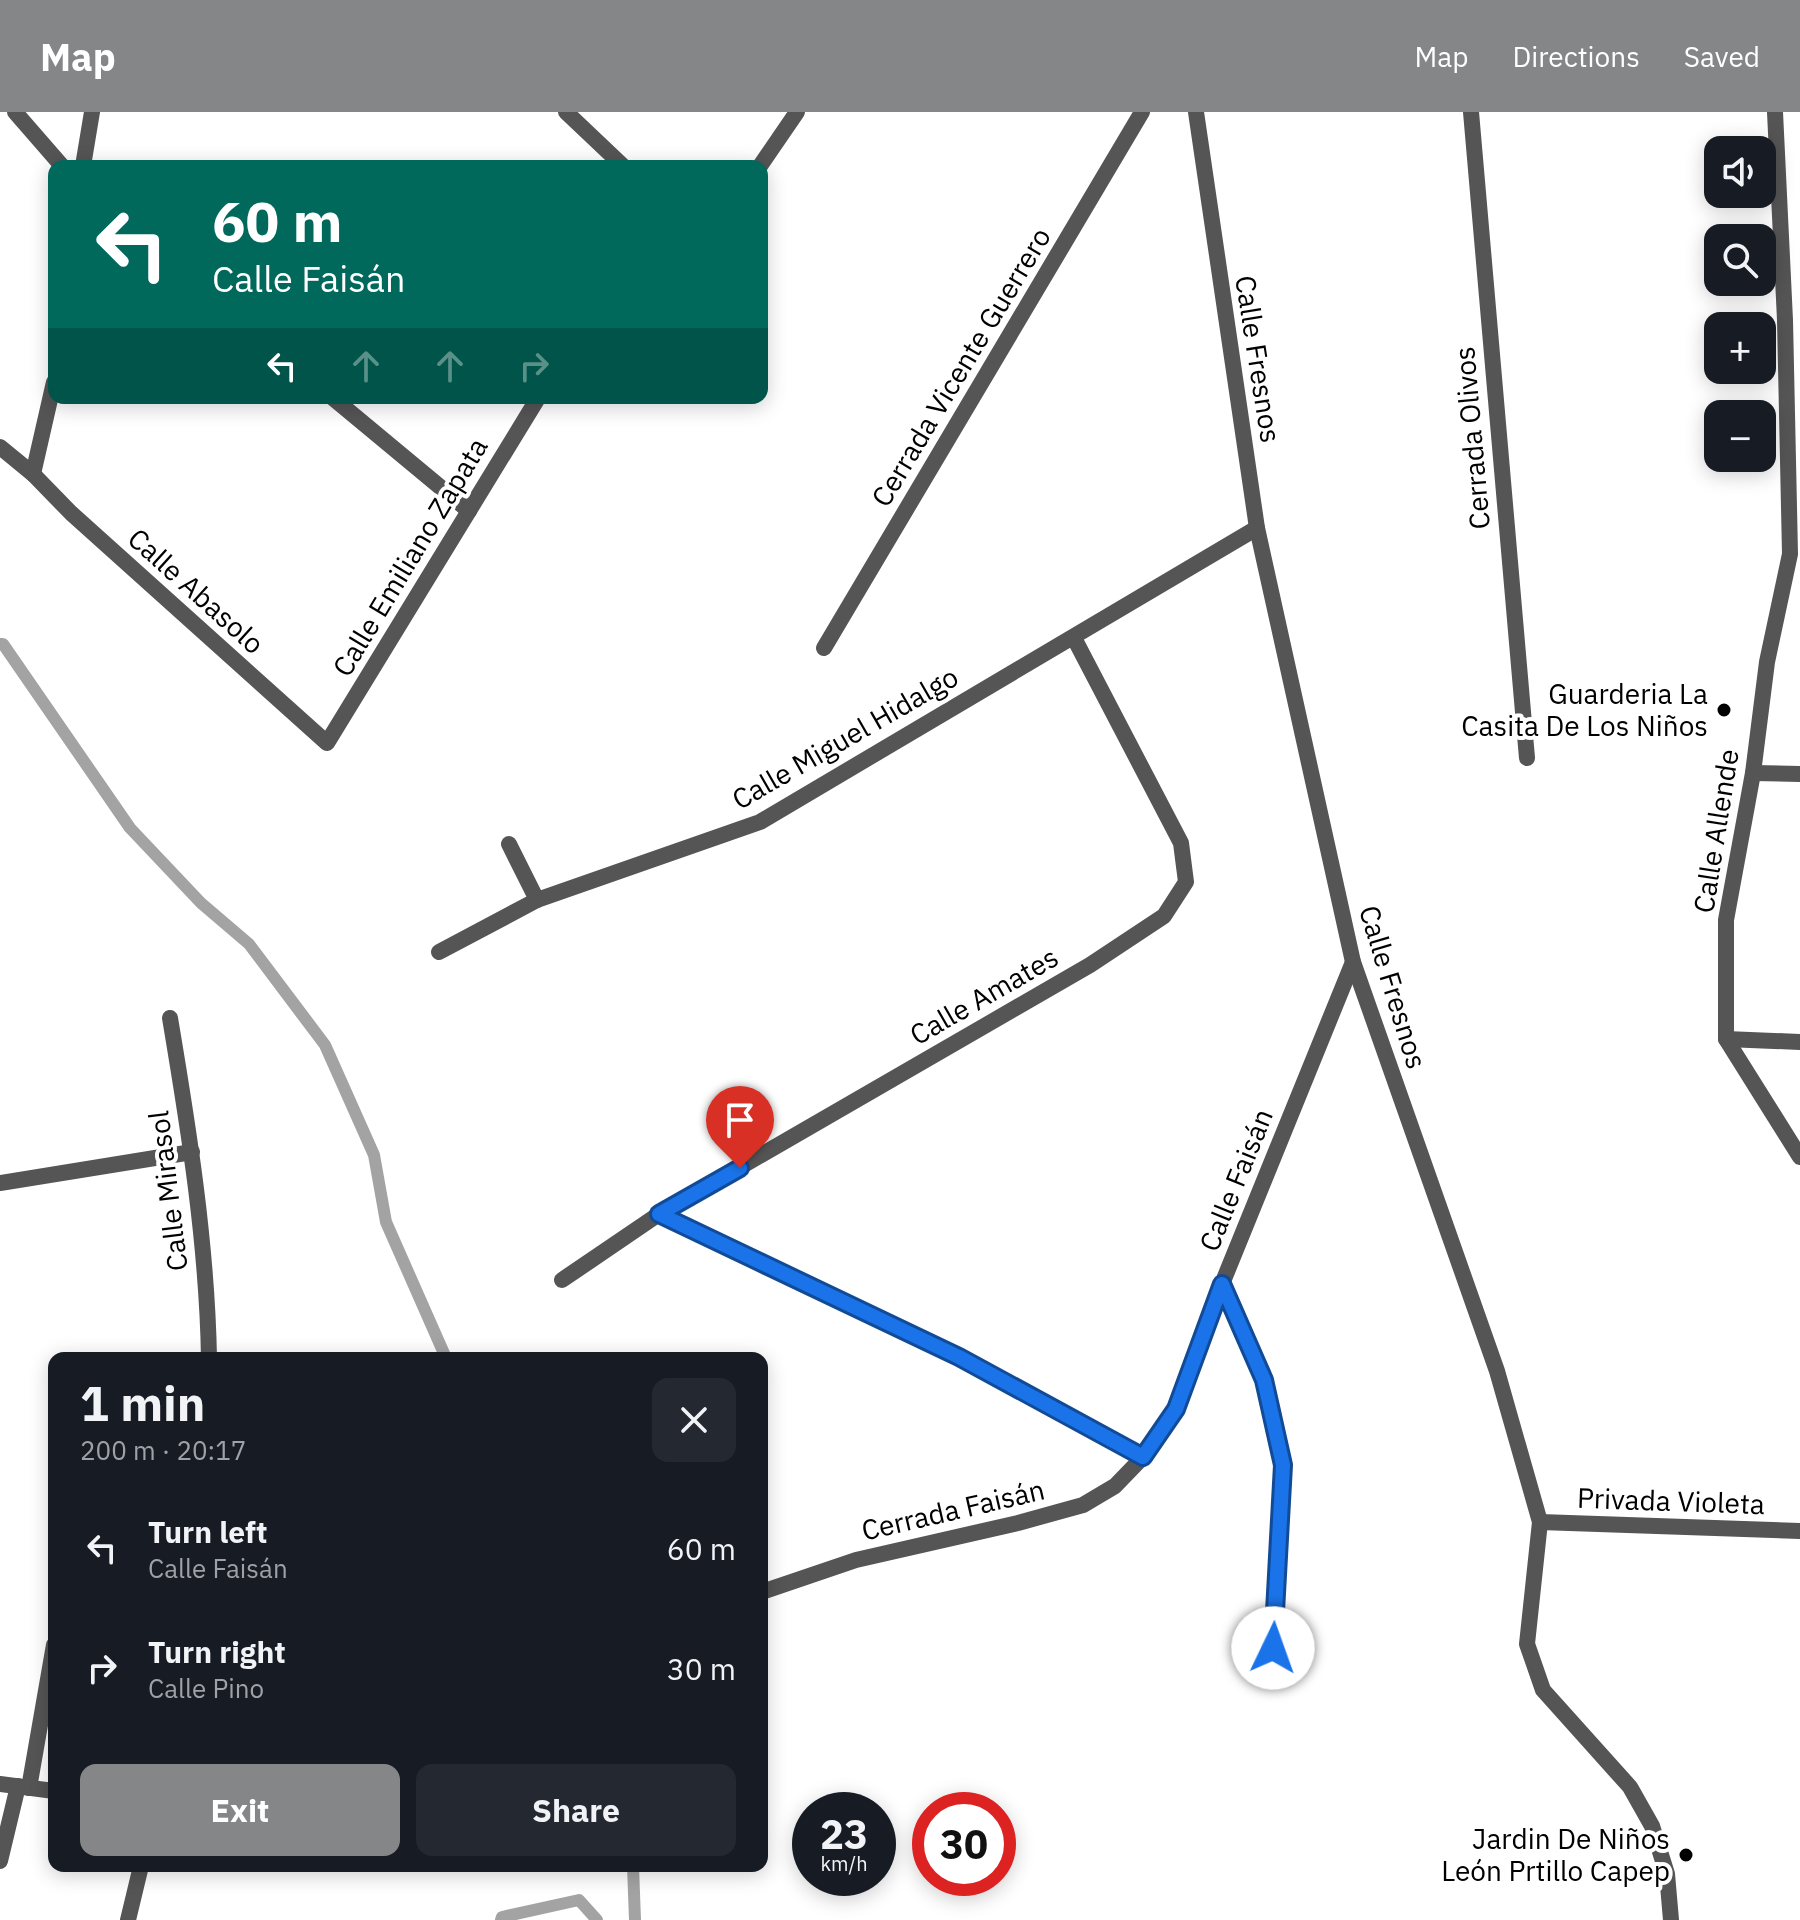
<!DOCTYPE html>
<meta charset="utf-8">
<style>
:root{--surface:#171b24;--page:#242831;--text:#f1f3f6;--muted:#9ea1a6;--accent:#858687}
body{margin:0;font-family:"IBM Plex Sans",sans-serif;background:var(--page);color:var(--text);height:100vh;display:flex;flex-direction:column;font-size:30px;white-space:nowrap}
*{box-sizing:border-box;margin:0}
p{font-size:26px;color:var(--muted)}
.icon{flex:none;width:44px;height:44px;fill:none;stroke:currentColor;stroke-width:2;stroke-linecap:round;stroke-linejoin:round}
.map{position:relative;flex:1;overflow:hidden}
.sheet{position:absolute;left:48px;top:1240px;width:720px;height:520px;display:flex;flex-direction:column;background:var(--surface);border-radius:16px;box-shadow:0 4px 20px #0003}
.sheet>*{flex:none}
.guide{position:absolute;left:48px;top:48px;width:720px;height:244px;border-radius:16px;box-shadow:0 4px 20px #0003;background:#00695c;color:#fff;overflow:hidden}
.tools{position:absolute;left:1704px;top:24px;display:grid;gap:16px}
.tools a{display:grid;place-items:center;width:72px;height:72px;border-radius:16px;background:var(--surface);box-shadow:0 4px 20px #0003;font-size:40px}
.speed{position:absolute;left:792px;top:1680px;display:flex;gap:16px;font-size:40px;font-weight:700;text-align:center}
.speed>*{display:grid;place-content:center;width:104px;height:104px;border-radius:50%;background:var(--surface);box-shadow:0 4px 20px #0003;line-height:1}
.speed small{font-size:20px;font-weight:400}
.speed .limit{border:12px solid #d22;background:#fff;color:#111}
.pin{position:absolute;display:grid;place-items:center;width:68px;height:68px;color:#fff;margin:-82px -34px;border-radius:50% 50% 50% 0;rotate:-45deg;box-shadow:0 0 8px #0007}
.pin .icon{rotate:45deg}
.me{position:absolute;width:88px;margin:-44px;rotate:3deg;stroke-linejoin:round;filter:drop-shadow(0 0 6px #0008)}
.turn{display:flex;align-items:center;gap:28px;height:168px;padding:0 32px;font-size:36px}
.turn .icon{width:104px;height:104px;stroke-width:2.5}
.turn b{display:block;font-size:56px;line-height:68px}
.lanes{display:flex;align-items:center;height:76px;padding:0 32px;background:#0003;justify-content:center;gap:40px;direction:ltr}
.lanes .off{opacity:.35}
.round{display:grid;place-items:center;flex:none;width:84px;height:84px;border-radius:16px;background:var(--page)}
.overview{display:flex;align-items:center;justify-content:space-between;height:136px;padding:0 32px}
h1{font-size:48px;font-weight:700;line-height:60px}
.action{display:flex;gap:16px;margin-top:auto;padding:16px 32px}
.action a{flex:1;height:92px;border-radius:16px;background:var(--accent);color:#fff;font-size:32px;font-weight:700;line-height:92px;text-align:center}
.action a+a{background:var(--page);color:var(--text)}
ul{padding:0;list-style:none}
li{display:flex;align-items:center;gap:24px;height:120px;padding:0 32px}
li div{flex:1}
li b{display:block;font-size:30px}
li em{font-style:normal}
header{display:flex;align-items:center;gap:48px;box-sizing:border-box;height:112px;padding:0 40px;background:var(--accent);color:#fff}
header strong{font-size:38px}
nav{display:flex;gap:44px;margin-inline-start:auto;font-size:28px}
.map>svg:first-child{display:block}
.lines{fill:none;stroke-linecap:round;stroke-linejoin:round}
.stream{stroke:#a3a3a3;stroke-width:12}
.street{stroke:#555;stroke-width:16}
.route-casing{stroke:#114b97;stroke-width:20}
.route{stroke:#1a73e8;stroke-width:14}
.poi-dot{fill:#000;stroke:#fff;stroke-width:3}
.labels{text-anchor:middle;stroke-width:8;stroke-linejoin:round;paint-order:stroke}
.street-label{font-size:28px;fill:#000;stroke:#fff}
.poi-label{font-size:28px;fill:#000;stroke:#fff;text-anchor:end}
</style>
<header>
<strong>Map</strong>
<nav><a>Map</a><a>Directions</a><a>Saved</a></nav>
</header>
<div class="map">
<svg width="1800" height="1808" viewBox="0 0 1800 1808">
<rect width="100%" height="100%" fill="#fff"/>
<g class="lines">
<g class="stream">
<polyline points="0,532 3,532 130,716 201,791 249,832 325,933 374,1043 386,1110 446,1246"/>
<polyline points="633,1754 635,1808"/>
<polyline points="501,1808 502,1805 579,1788 597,1808"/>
</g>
<g class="street">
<polyline points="15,0 62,54"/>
<polyline points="566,0 623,54"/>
<polyline points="1196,0 1257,416 1353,850 1497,1259 1540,1410 1527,1532 1543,1578 1630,1675 1652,1714 1667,1762 1671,1808"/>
<polyline points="1471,0 1527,646"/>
<polyline points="1775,0 1785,208 1790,442 1767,550 1753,661 1726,808 1726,927 1800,1045"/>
<polyline points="83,54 92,0"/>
<polyline points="760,54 797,0"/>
<polyline points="333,286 469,399"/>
<polyline points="0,335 33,362 71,401 327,631 538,286"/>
<polyline points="33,362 54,270"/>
<polyline points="824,536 1142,0"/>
<polyline points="1753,661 1800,662"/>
<polyline points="509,732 537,788"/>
<polyline points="439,840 537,788 760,710 1257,416"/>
<path d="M 170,906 C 189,1019 207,1132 209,1246"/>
<polyline points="1726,927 1800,930"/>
<polyline points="0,1071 192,1040"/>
<polyline points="659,1102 959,1245 1143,1345"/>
<polyline points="562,1168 659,1102 1090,853 1164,804 1186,770 1181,731 1074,526"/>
<polyline points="1222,1172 1264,1268 1283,1353 1273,1536"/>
<polyline points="1540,1410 1800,1419"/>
<polyline points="762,1480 856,1448 1018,1411 1083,1393 1115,1374 1143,1345 1176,1297 1222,1172 1353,850"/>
<polyline points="0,1672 54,1679"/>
<polyline points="29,1676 54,1533"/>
<polyline points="0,1749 18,1674"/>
<polyline points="128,1808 141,1754"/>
</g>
</g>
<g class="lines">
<g class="route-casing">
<polyline id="route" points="740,1056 659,1102 959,1245 1143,1345 1176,1297 1222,1172 1264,1268 1283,1353 1273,1536"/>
</g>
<use href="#route" class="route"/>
</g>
<g class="poi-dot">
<circle cx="1724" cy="598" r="8"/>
<circle cx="1686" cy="1743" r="8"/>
</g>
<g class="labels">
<g class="street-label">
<text transform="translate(1258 247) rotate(81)" y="10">Calle Fresnos</text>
<text transform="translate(961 255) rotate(-59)" y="10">Cerrada Vicente Guerrero</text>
<text transform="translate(1472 326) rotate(-95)" y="10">Cerrada Olivos</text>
<text transform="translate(410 445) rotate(-59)" y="10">Calle Emiliano Zapata</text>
<text transform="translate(196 479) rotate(42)" y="10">Calle Abasolo</text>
<text transform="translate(845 626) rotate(-30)" y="10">Calle Miguel Hidalgo</text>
<text transform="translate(1716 719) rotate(-81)" y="10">Calle Allende</text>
<text transform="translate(1393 875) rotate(73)" y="10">Calle Fresnos</text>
<text transform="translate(984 884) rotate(-30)" y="10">Calle Amates</text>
<text transform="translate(1236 1068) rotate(-68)" y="10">Calle Faisán</text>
<text transform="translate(168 1079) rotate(-97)" y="10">Calle Mirasol</text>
<text transform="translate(1671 1389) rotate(2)" y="10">Privada Violeta</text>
<text transform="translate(953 1398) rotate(-13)" y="10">Cerrada Faisán</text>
</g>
<g class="poi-label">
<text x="1708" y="592">Guarderia La<tspan x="1708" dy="32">Casita De Los Niños</tspan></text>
<text x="1670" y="1737">Jardin De Niños<tspan x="1670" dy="32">León Prtillo Capep</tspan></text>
</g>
</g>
</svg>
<div class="tools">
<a><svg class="icon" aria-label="sound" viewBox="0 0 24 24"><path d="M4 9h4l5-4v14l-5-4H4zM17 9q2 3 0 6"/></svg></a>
<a><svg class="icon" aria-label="search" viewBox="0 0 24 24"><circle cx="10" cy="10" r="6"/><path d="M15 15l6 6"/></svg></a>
<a>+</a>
<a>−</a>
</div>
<div class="speed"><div>23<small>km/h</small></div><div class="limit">30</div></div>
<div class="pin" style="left:740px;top:1056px;background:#d93025"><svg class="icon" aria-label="arrive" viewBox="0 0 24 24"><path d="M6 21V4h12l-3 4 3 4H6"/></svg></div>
<svg class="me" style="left:1273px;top:1536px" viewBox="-20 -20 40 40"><circle r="19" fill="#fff"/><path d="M0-13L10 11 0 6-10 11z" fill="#1a73e8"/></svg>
<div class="guide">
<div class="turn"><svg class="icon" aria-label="left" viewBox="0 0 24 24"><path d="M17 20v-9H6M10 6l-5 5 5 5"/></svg><div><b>60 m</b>Calle Faisán</div></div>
<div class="lanes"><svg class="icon" aria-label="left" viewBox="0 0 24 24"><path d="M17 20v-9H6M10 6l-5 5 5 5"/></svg><svg class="icon off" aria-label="ahead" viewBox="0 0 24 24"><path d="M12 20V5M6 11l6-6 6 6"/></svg><svg class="icon off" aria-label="ahead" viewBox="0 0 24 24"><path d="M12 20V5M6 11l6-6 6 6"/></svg><svg class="icon off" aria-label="right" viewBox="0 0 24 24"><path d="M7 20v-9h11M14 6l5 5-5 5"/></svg></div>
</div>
<section class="sheet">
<div class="overview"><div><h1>1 min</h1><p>200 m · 20:17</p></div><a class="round"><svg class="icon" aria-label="close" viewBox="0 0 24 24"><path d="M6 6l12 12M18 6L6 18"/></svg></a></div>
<ul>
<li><svg class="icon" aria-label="left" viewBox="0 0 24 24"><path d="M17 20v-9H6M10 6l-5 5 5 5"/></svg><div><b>Turn left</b><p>Calle Faisán</p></div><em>60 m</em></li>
<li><svg class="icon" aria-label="right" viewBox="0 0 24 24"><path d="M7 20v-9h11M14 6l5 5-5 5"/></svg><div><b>Turn right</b><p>Calle Pino</p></div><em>30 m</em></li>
</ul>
<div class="action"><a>Exit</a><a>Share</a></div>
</section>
</div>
